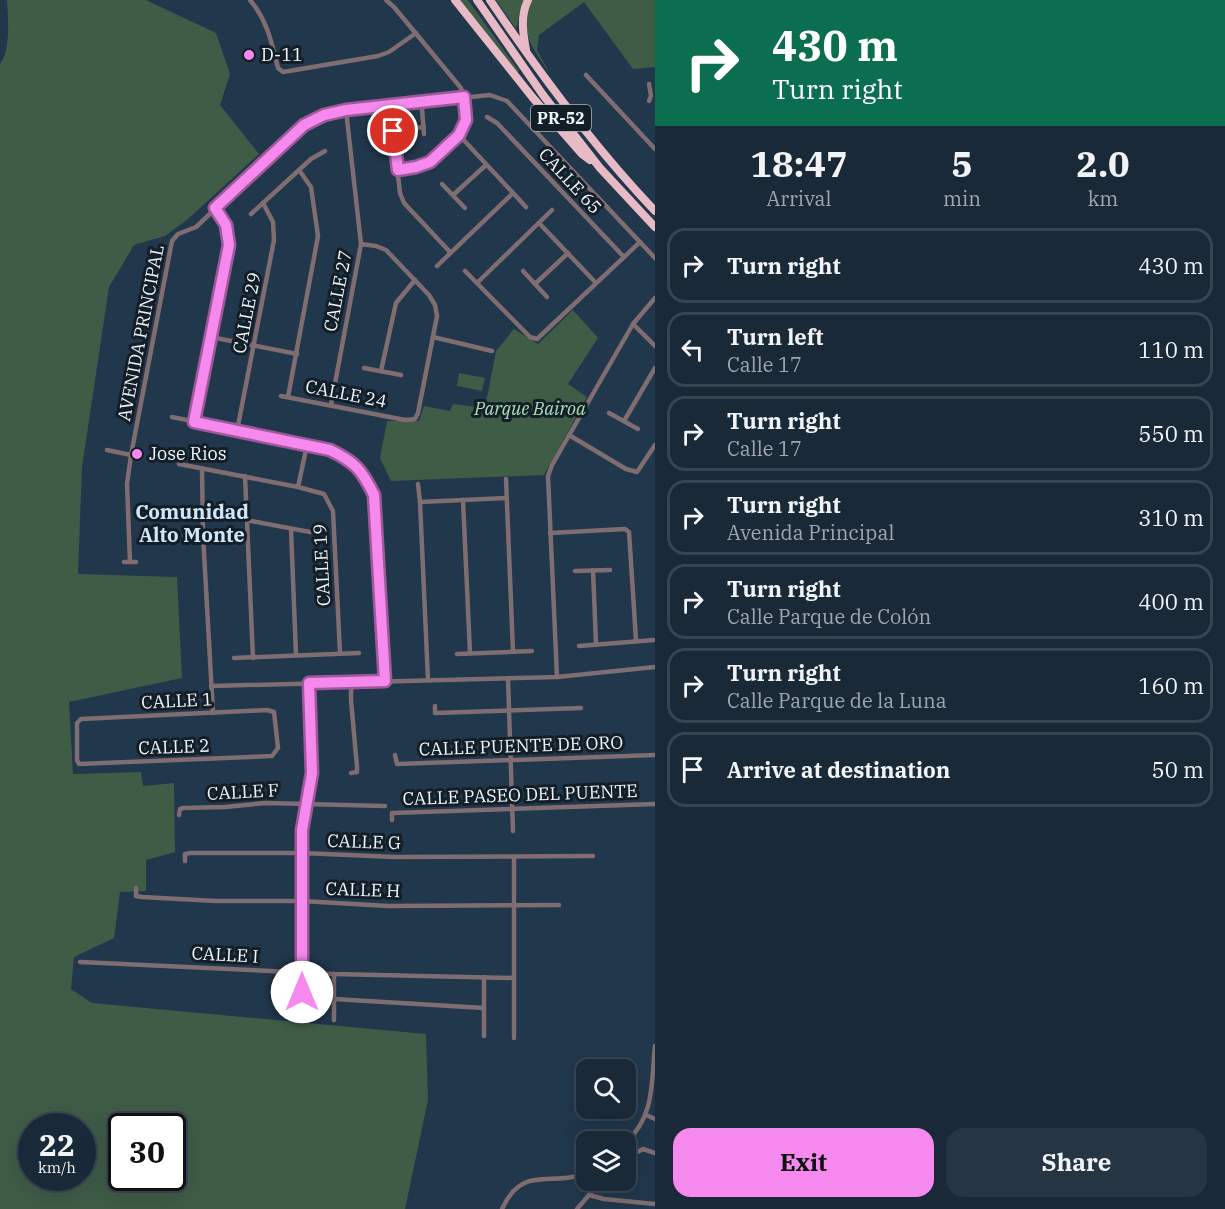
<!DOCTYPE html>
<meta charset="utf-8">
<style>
:root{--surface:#192938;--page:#263543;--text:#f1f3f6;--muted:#9fa6ae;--line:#374553;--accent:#f589ee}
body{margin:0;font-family:"IBM Plex Serif",serif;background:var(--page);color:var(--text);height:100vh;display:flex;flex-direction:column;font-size:22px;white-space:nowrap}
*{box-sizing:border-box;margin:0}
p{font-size:20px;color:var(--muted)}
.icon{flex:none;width:33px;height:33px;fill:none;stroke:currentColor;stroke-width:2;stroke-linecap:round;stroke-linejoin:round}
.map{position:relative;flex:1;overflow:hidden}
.side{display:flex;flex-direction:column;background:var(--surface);width:570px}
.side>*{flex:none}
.top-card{background:#0b6e4f;color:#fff;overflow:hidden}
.tools{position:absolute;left:576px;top:1059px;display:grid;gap:12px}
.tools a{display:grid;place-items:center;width:60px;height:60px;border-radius:12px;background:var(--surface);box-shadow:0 6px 24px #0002,0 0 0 2px var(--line);font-size:30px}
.speed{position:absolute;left:18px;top:1113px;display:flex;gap:12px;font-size:30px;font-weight:700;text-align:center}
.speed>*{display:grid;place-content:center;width:78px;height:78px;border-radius:50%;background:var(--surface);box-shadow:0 6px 24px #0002,0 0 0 2px var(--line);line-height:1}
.speed small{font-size:15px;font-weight:400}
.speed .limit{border:3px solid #111;border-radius:9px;background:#fff;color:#111}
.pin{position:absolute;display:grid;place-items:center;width:51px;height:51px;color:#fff;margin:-26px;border:3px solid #fff;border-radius:50%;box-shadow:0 2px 6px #0007}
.me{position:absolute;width:66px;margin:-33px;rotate:0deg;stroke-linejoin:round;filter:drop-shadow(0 0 4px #0008)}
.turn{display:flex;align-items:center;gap:21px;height:126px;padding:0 18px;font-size:27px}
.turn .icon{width:78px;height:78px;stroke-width:2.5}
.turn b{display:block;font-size:42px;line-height:51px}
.eta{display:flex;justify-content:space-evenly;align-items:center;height:102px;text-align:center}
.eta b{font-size:36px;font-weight:800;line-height:42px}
.button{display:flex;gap:12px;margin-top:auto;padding:12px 18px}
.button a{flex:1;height:69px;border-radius:18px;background:var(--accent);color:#111;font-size:24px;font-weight:800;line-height:69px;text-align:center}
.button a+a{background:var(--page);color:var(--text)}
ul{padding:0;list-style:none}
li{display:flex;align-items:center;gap:18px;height:75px;margin:0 12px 9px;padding:0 6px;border:3px solid var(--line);border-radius:18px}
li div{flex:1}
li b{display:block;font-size:22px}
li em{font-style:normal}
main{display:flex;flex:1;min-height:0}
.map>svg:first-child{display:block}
.green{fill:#3f5c47;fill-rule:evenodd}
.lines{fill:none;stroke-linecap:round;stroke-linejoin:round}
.minor{stroke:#806d72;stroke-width:4.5}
.motorway{stroke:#e7bac5;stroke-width:8}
.route-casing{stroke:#9f599b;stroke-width:15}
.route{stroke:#f589ee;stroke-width:10}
.poi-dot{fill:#f589ee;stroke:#141e27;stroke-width:2}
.labels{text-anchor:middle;stroke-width:6;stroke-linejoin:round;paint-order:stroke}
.shield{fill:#141e27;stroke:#abb4bc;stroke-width:1.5}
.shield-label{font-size:16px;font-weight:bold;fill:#ecf4fc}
.poi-label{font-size:18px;fill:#ecf4fc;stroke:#141e27;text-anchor:start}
.street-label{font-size:18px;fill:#ecf4fc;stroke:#141e27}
.park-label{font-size:18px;font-style:italic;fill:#a6e0b6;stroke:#141e27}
.neighbourhood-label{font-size:20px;font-weight:bold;fill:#d0e6fa;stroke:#141e27}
</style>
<main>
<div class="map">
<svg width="655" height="1209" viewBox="0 0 655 1209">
<rect width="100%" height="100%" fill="#21374b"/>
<g class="green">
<path d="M 7,0 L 146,0 L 216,33 L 230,74 L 220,105 L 259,154 L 188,219 L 165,236 L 134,245 L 109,287 L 82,467 L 78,574 L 177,577 L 182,678 L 69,702 L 73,774 L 141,772 L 143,786 L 174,783 L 175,852 L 146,860 L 146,891 L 120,892 L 114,938 L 74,957 L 71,989 L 92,1003 L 426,1034 L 428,1100 L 405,1209 L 0,1209 L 0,64 C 11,52 8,16 7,0 ZM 32,1126 L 82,1126 L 82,1178 L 32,1178 ZM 122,1126 L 172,1126 L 172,1178 L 122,1178 Z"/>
<polygon points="459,0 468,0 519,71 516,74"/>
<polygon points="496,0 524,0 516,29"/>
<path d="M 532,0 L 655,0 L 655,67 L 633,69 L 584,2 L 539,35 L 537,50 L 550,74 C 532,46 519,35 532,0 Z"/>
<polygon points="573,310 598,338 568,384 587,397 544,475 391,481 380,458 387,421 419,421 424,406 450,411 453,404 485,408 496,351 514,329 538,344"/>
<polygon points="459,373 485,378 482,391 457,386"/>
</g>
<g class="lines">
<g class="minor">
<path d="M 250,0 C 267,20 272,43 278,68 L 283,72 L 378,56 L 389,52 L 416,33"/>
<path d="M 386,0 L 394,7 L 461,88 C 464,97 467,110 466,120 C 464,132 440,156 430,162 C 420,168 408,168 398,170"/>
<polyline points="586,75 655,149"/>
<polyline points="649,84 651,96 649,101"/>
<polyline points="422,109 424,134"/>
<polyline points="487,117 497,123 624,257"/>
<polyline points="393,131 400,193 404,203 450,252"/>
<polyline points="371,133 424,127"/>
<polyline points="459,135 526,207"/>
<polyline points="442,184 465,208"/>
<polyline points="453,195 486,165"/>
<polyline points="251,214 311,159 325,151"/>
<polyline points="539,223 596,283"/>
<polyline points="437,266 513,193"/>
<polyline points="465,271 530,337 537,339 640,242"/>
<polyline points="523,271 547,297"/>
<polyline points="478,282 552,210"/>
<polyline points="535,284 568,253"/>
<polyline points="633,324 655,346"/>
<polyline points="211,337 297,354"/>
<polyline points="433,337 492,351"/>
<polyline points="364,368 401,375"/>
<polyline points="381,371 396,303 415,280"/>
<polyline points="281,396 405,420 415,419 418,413 437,316 435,305 429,295 386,250 376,246 361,244"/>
<polyline points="288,397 318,236 311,187 299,170"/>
<polyline points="331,405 361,244 346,110"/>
<polyline points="609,413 638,429"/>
<path d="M 172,417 L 330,449 C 355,462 362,470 374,495 L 385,681"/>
<polyline points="624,421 655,368"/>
<polyline points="194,422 229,245 226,225 215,208"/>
<polyline points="237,431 274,240 273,222 263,203"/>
<polyline points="569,435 626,469 637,472 655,445"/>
<polyline points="107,450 131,455"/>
<polyline points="179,464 298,487 324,494 333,511 340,653"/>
<polyline points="202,468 203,535 213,713"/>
<polyline points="245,476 253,658"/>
<polyline points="506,479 513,651"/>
<polyline points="418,484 420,502 428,680"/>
<polyline points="298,487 307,445"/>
<polyline points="463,500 470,653"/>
<polyline points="420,502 506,498"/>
<polyline points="246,520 310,532"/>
<polyline points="291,529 296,655"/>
<polyline points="550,533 625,529 629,532 636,640"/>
<polyline points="184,536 203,535"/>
<polyline points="124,562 136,562"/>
<polyline points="130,562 127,484 131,455 172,241 178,234 196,227 304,125 324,115 346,110 490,95 507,101 655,258"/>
<polyline points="593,570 596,644"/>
<polyline points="575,571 610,570"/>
<polyline points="579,646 654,640"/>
<polyline points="457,654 532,651"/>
<polyline points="234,658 359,653"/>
<polyline points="557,677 548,476 552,465 633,324 655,298"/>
<polyline points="508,678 513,831"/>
<polyline points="211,686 557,677 655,667"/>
<polyline points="435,706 435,713 581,708"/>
<polygon points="267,710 274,712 278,748 272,756 79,764 77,760 77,723 81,719"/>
<polyline points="395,755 397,764 655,755"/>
<polyline points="351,773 357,772 357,767 351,700 351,682"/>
<polyline points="179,815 180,809 183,808 225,807 265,803 385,806"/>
<polyline points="392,820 392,813 655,804"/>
<polyline points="514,857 514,1038"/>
<polyline points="185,861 185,854 190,853 302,853 395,857 593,856"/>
<polyline points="136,888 136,896 142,897 216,901 302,901 388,906 559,905"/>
<polyline points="80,962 334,974 514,978"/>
<polyline points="484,977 484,1036"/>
<polyline points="334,999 484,1008"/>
<polyline points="302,1017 302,830 312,773 309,683"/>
<polyline points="334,1020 334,974"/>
<polyline points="646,1115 655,1119"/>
<path d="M 626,1143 C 655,1115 651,1084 655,1046"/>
<polyline points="626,1158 643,1149 655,1153"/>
<polyline points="589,1195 604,1199 655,1204"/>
<path d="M 502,1209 C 523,1163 552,1188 586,1173"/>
<polyline points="577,1209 602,1180"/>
</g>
<g class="motorway">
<polyline points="455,0 533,98 582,154 590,160"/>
<polyline points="477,0 543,95 600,168 655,227"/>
<path d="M 490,0 C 540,74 593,146 655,211"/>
<path d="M 526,50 C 523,33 520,17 528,0"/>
</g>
</g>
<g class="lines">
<g class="route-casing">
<path id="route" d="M 302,992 L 302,830 L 312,773 L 309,683 L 385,681 L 374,495 C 362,470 355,462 330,450 L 194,422 L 229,245 L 226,225 L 215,208 L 304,125 L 324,115 L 346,110 L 464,97 L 466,120 L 459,135 L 430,162 L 416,167 L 398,170 L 393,131"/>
</g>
<use href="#route" class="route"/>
</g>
<g class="poi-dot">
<circle cx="249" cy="55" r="6"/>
<circle cx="137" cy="454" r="6"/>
</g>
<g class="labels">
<rect class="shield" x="531" y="105" width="60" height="26" rx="4.5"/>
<g class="shield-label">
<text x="561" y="124">PR-52</text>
</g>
<g class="poi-label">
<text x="261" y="61">D-11</text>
<text x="149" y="460">Jose Rios</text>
</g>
<g class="street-label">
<text transform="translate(570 181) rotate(47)" y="6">CALLE 65</text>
<text transform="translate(338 291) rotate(-79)" y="6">CALLE 27</text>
<text transform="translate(247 313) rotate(-79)" y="6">CALLE 29</text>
<text transform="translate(141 333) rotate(-79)" y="6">AVENIDA PRINCIPAL</text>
<text transform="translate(346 394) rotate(11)" y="6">CALLE 24</text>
<text transform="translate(322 565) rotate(-93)" y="6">CALLE 19</text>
<text transform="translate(177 701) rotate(-3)" y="6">CALLE 1</text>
<text transform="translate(521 746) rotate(-2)" y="6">CALLE PUENTE DE ORO</text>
<text transform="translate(174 747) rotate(-2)" y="6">CALLE 2</text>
<text transform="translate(243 792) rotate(-3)" y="6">CALLE F</text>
<text transform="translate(520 795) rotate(-2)" y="6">CALLE PASEO DEL PUENTE</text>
<text transform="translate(364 842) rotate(2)" y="6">CALLE G</text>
<text transform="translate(363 890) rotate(2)" y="6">CALLE H</text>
<text transform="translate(225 955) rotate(3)" y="6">CALLE I</text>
</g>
<g class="park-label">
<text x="530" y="415">Parque Bairoa</text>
</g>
<g class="neighbourhood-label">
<text x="192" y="519">Comunidad<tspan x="192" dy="23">Alto Monte</tspan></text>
</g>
</g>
</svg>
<div class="tools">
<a><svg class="icon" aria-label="search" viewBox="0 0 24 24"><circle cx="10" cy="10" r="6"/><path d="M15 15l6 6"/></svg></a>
<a><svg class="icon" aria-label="layers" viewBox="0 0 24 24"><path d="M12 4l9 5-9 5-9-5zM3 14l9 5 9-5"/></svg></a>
</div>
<div class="speed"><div>22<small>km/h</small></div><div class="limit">30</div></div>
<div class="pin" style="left:393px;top:131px;background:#d93025"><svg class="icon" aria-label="arrive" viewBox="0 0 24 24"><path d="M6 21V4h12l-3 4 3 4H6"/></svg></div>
<svg class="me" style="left:302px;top:992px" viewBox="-20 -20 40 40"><circle r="19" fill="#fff"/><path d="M0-13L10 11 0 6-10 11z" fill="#f589ee"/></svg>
</div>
<section class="side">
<div class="top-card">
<div class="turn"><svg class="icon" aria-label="right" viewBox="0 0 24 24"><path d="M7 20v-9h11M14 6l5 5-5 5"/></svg><div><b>430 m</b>Turn right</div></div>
</div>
<div class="eta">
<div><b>18:47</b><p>Arrival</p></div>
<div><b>5</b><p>min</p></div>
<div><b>2.0</b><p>km</p></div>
</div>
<ul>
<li><svg class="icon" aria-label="right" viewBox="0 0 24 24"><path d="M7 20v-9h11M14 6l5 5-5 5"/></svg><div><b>Turn right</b></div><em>430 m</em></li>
<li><svg class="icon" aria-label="left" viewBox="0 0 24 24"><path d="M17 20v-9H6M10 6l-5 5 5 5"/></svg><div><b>Turn left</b><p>Calle 17</p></div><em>110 m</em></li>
<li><svg class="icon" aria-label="right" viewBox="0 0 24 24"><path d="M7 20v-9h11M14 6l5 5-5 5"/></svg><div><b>Turn right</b><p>Calle 17</p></div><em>550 m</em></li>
<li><svg class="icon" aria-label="right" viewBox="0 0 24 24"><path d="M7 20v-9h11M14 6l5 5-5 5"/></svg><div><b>Turn right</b><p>Avenida Principal</p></div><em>310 m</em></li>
<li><svg class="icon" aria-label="right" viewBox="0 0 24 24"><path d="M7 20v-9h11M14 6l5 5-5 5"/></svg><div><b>Turn right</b><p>Calle Parque de Colón</p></div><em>400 m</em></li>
<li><svg class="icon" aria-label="right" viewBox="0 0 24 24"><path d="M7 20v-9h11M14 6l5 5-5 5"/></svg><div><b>Turn right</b><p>Calle Parque de la Luna</p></div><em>160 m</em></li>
<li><svg class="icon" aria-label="arrive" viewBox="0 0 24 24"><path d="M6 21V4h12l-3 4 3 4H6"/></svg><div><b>Arrive at destination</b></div><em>50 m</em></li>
</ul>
<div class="button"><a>Exit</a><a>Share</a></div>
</section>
</main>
